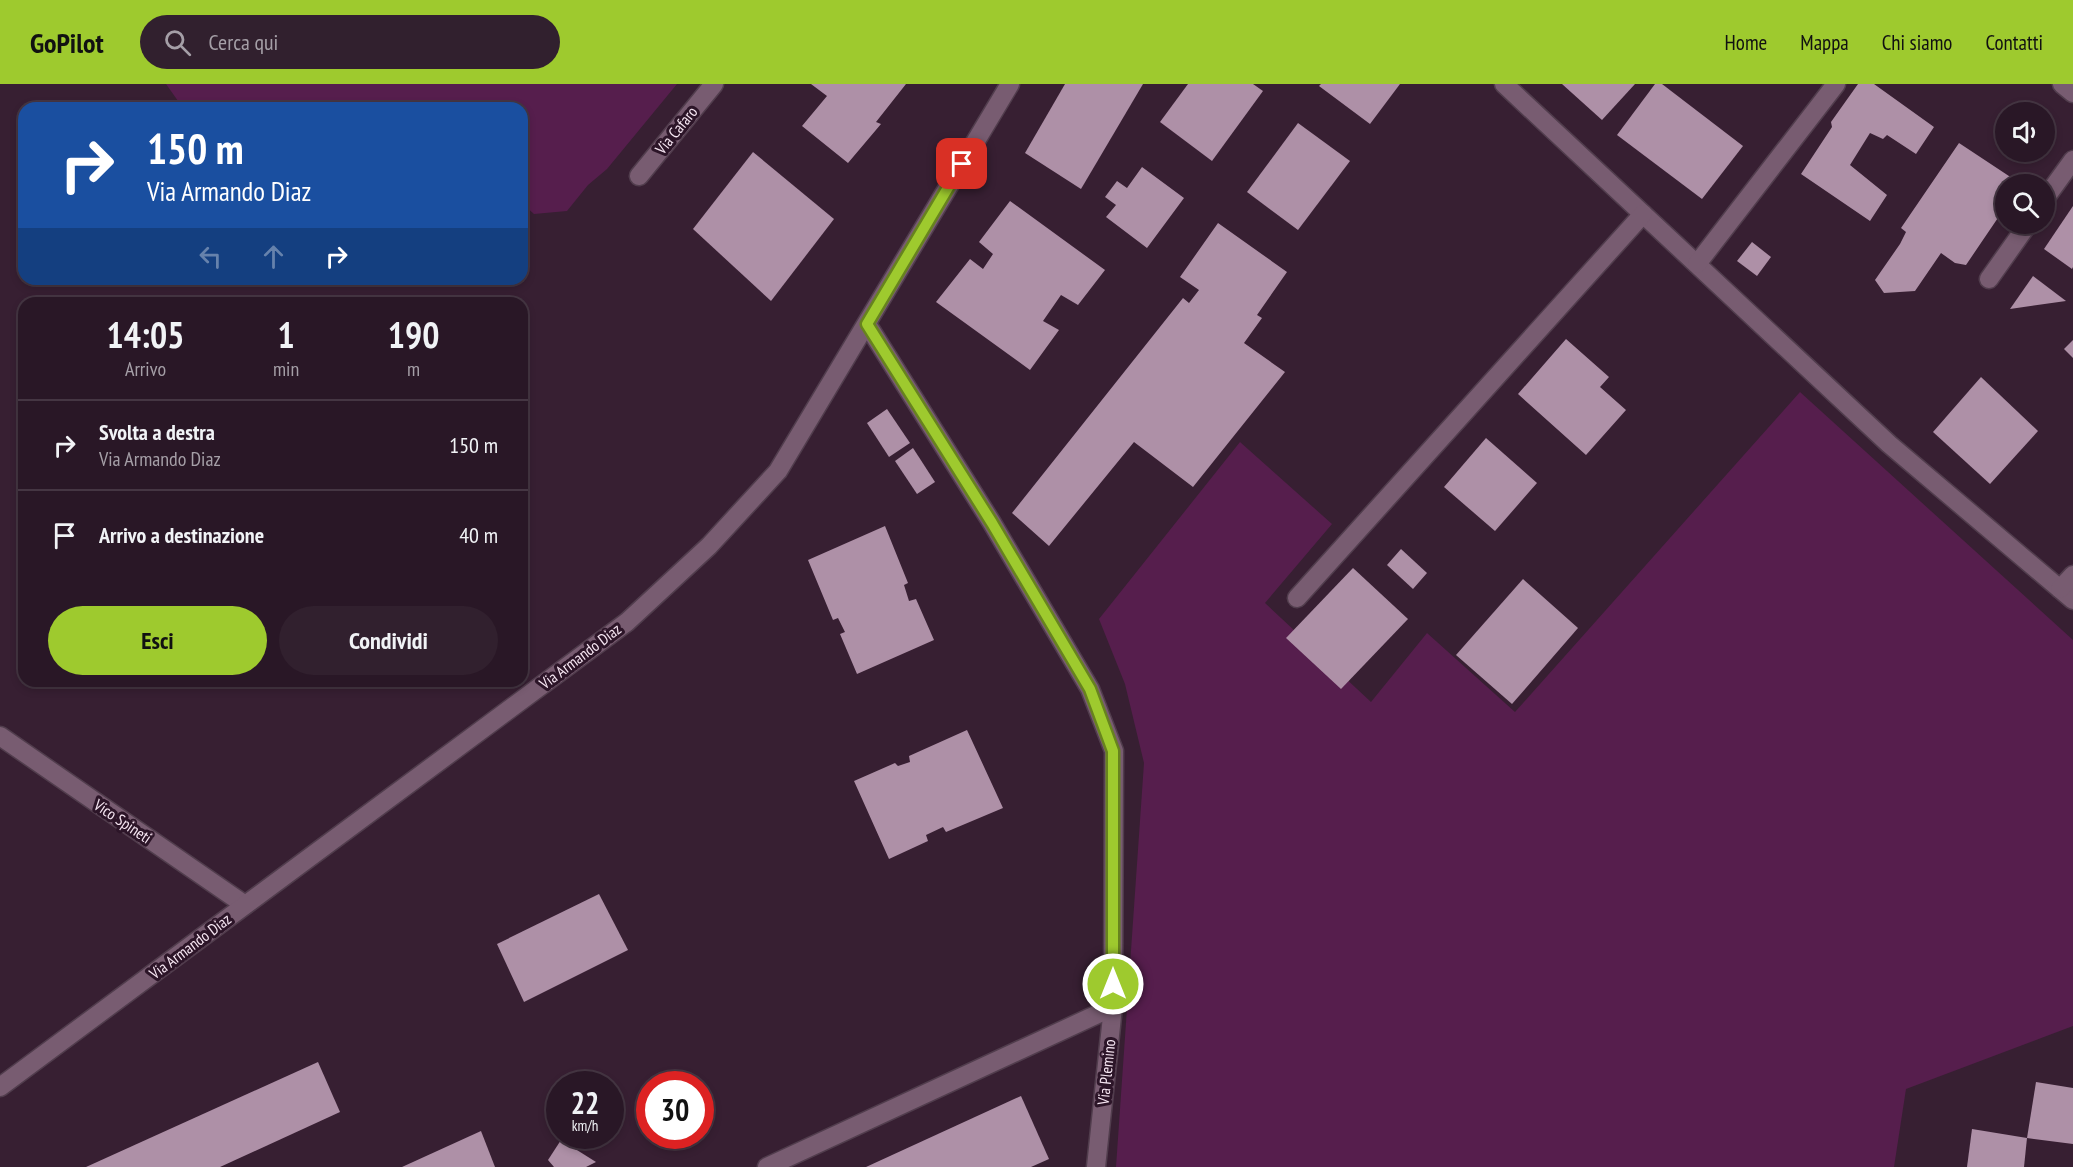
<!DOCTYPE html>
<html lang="it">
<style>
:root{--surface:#291726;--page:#31202e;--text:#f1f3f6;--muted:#a59fa7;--line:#453643;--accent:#9eca2e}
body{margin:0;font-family:"PT Sans Narrow",sans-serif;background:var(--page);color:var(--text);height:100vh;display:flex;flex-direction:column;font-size:22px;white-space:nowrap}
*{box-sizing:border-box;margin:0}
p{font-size:20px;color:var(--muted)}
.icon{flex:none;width:33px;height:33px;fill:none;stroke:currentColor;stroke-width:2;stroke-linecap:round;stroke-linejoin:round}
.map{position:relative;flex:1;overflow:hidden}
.sheet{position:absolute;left:18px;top:213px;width:510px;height:390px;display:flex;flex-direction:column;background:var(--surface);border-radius:18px;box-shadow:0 3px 9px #0003,0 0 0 2px var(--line)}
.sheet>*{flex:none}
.top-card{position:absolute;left:18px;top:18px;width:510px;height:183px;border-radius:18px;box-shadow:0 3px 9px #0003,0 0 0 2px var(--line);background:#1a4fa0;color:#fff;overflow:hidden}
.controls{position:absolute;left:1995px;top:18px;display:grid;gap:12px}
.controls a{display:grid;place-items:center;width:60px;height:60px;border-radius:50%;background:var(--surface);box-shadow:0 3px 9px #0003,0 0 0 2px var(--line);font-size:30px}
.speed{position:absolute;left:546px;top:987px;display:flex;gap:12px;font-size:30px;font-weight:700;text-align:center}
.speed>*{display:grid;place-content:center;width:78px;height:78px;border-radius:50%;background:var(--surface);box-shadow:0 3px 9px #0003,0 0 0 2px var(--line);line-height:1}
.speed small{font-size:15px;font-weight:400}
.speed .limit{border:9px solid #d22;background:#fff;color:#111}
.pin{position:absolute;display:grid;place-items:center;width:51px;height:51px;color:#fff;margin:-26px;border-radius:12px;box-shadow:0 3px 9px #0006}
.me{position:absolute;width:66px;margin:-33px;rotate:0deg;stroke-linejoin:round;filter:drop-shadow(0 0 4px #0008)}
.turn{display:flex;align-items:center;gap:21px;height:126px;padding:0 30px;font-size:27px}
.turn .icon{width:78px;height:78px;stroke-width:2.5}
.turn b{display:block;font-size:42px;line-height:51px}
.lanes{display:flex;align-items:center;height:57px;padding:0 30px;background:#0003;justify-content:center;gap:30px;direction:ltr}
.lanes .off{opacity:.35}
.eta{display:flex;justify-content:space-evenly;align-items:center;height:102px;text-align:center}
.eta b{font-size:36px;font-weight:700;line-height:42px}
.primary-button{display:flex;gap:12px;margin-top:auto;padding:12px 30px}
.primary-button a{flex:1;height:69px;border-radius:36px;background:var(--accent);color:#111;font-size:24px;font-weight:700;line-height:69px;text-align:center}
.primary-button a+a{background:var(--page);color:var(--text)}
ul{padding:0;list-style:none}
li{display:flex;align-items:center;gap:18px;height:90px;padding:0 30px;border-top:2px solid var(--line)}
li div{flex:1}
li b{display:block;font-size:22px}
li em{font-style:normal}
header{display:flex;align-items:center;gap:36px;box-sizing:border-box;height:84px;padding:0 30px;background:var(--accent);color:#111}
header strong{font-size:28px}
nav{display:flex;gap:33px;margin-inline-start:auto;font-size:21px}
.search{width:420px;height:54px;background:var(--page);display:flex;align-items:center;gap:15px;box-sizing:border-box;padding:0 21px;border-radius:33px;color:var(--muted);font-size:22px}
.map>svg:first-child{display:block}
.green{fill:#561e4d}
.building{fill:#ae90a7}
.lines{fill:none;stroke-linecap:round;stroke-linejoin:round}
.minor-casing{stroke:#513d4d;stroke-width:21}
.tertiary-casing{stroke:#513d4d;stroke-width:21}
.minor{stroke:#785c71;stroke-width:18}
.tertiary{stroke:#785c71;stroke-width:18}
.route-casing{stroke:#67831e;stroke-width:15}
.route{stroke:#9eca2e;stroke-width:10}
.labels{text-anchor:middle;stroke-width:6;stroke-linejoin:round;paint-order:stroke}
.street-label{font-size:16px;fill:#f7e7f3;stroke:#2c1528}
</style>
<header>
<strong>GoPilot</strong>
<div class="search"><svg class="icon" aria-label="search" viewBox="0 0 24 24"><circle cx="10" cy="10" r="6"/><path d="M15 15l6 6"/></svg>Cerca qui</div>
<nav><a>Home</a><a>Mappa</a><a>Chi siamo</a><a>Contatti</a></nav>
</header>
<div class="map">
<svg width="2073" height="1083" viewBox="0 0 2073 1083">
<rect width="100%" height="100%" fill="#371f32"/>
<g class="green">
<polygon points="166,0 677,0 607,85 588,101 567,127 534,130 522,119 522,24 183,24"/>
<polygon points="1800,308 2073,556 2073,942 1906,1005 1894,1083 1116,1083 1144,679 1125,600 1099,535 1240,358 1332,440 1265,519 1371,618 1427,549 1515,628"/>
</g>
<g class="building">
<polygon points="811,0 906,0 876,38 881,40 848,79 802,42 827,12"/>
<polygon points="1065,0 1143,0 1081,105 1025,69"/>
<polygon points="1188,0 1253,0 1263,7 1212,77 1160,38"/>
<polygon points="1321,0 1400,0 1370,40 1319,2"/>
<polygon points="1562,0 1635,0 1602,36"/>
<polygon points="1655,0 1662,0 1743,62 1702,115 1617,51"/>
<polygon points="1858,0 1874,0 1934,43 1916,70 1887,51 1883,55 1870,49 1850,81 1887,111 1870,137 1801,90 1832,43 1831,38"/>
<polygon points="1298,39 1350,77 1298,146 1247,108"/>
<polygon points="1959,59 2021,100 2006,100 2006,122 1966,181 1955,179 1941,169 1915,207 1884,209 1875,196 1900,160 1906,148 1901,144"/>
<polygon points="753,68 834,135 771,217 693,145"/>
<polygon points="1142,83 1184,114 1147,164 1106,133 1116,121 1105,113 1117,97 1127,104"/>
<polygon points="1010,117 1105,186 1078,221 1061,211 1043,237 1059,246 1030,286 936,218 970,175 983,185 993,170 979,158"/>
<polygon points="2073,122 2073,183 2072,185 2044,165"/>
<polygon points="1218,139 1287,188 1257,231 1262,234 1244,259 1285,288 1193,403 1134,358 1049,462 1012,429 1183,214 1189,219 1199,206 1180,193"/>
<polygon points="1752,158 1771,173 1757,192 1737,177"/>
<polygon points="2033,192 2066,217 2010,225"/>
<polygon points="1566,255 1609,293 1600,303 1626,326 1586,371 1518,310"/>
<polygon points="2073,256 2073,274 2064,265"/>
<polygon points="1981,293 2038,347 1990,400 1933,348"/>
<polygon points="887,325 910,359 889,373 867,339"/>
<polygon points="1486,354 1537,399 1495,447 1444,403"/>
<polygon points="913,364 935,398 917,410 895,377"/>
<polygon points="885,442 908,499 904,501 909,517 916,515 934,556 857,590 840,550 845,548 838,534 833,536 808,476"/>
<polygon points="1401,465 1427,489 1413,505 1387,481"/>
<polygon points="1353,484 1408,535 1341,605 1286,554"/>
<polygon points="1523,495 1578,544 1512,620 1456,571"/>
<polygon points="967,646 1003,724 946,748 943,743 926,751 928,757 889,775 854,697 895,679 898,682 910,678 909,672"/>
<polygon points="599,810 628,866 524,918 497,860"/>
<polygon points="318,978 340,1028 220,1083 86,1083"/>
<polygon points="2036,998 2073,1004 2073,1060 2027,1054"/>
<polygon points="1021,1012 1049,1075 1031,1083 866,1083"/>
<polygon points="1972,1045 2027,1054 2024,1083 1967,1083"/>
<polygon points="481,1047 495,1083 402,1083"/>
<polygon points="561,1056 596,1078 586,1083 554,1083 548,1076"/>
</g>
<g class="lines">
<g class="minor-casing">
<g id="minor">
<polyline points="1504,0 1889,360 2073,516"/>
<polyline points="2062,0 2073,9"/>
<polyline points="639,92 714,0"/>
<polyline points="2044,116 2073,76"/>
<polyline points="1697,180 1836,0"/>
<polyline points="1989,195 2028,140"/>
<polyline points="867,240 992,439 1090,605 1114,667 1113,923 1096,1083"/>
<polyline points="2060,505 2073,491"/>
<polyline points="1297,514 1643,130"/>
<polyline points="0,652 245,821"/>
<polyline points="767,1083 1113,923"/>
</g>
</g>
<g class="tertiary-casing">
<polyline id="tertiary" points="0,1003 627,538 709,462 778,387 1010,0"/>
</g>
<use href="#minor" class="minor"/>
<use href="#tertiary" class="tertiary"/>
</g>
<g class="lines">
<g class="route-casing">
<polyline id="route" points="962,80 867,240 992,439 1090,605 1113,667 1113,900"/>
</g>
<use href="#route" class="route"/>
</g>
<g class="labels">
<g class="street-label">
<text transform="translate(676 46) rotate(-51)" y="6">Via Cafaro</text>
<text transform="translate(580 572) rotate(-37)" y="6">Via Armando Diaz</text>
<text transform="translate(123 737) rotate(34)" y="6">Vico Spineti</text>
<text transform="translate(190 862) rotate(-37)" y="6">Via Armando Diaz</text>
<text transform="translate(1106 988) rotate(-84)" y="6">Via Plemino</text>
</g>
</g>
</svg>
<div class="controls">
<a><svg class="icon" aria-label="sound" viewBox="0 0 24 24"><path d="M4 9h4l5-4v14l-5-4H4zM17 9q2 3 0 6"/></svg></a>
<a><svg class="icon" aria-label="search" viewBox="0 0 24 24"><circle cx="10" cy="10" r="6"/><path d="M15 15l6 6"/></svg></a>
</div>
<div class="speed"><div>22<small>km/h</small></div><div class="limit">30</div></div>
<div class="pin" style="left:962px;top:80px;background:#d93025"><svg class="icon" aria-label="arrive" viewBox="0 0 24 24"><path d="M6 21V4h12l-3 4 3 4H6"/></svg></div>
<svg class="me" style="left:1113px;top:900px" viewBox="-20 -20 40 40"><circle r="17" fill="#9eca2e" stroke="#fff" stroke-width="3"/><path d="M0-11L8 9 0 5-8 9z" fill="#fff"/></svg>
<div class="top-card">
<div class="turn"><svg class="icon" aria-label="right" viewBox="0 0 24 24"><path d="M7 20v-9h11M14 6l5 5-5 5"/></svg><div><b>150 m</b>Via Armando Diaz</div></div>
<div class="lanes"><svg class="icon off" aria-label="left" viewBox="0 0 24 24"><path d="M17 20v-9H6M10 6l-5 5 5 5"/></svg><svg class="icon off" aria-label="ahead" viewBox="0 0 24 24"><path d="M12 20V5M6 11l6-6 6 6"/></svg><svg class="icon" aria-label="right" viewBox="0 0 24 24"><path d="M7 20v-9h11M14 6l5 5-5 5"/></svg></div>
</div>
<section class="sheet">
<div class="eta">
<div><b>14:05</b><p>Arrivo</p></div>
<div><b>1</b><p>min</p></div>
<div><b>190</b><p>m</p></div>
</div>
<ul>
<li><svg class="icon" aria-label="right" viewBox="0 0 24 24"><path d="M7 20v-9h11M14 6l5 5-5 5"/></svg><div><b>Svolta a destra</b><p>Via Armando Diaz</p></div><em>150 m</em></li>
<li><svg class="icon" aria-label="arrive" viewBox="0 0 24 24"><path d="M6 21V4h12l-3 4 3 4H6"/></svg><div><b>Arrivo a destinazione</b></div><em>40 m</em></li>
</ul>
<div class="primary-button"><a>Esci</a><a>Condividi</a></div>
</section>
</div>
